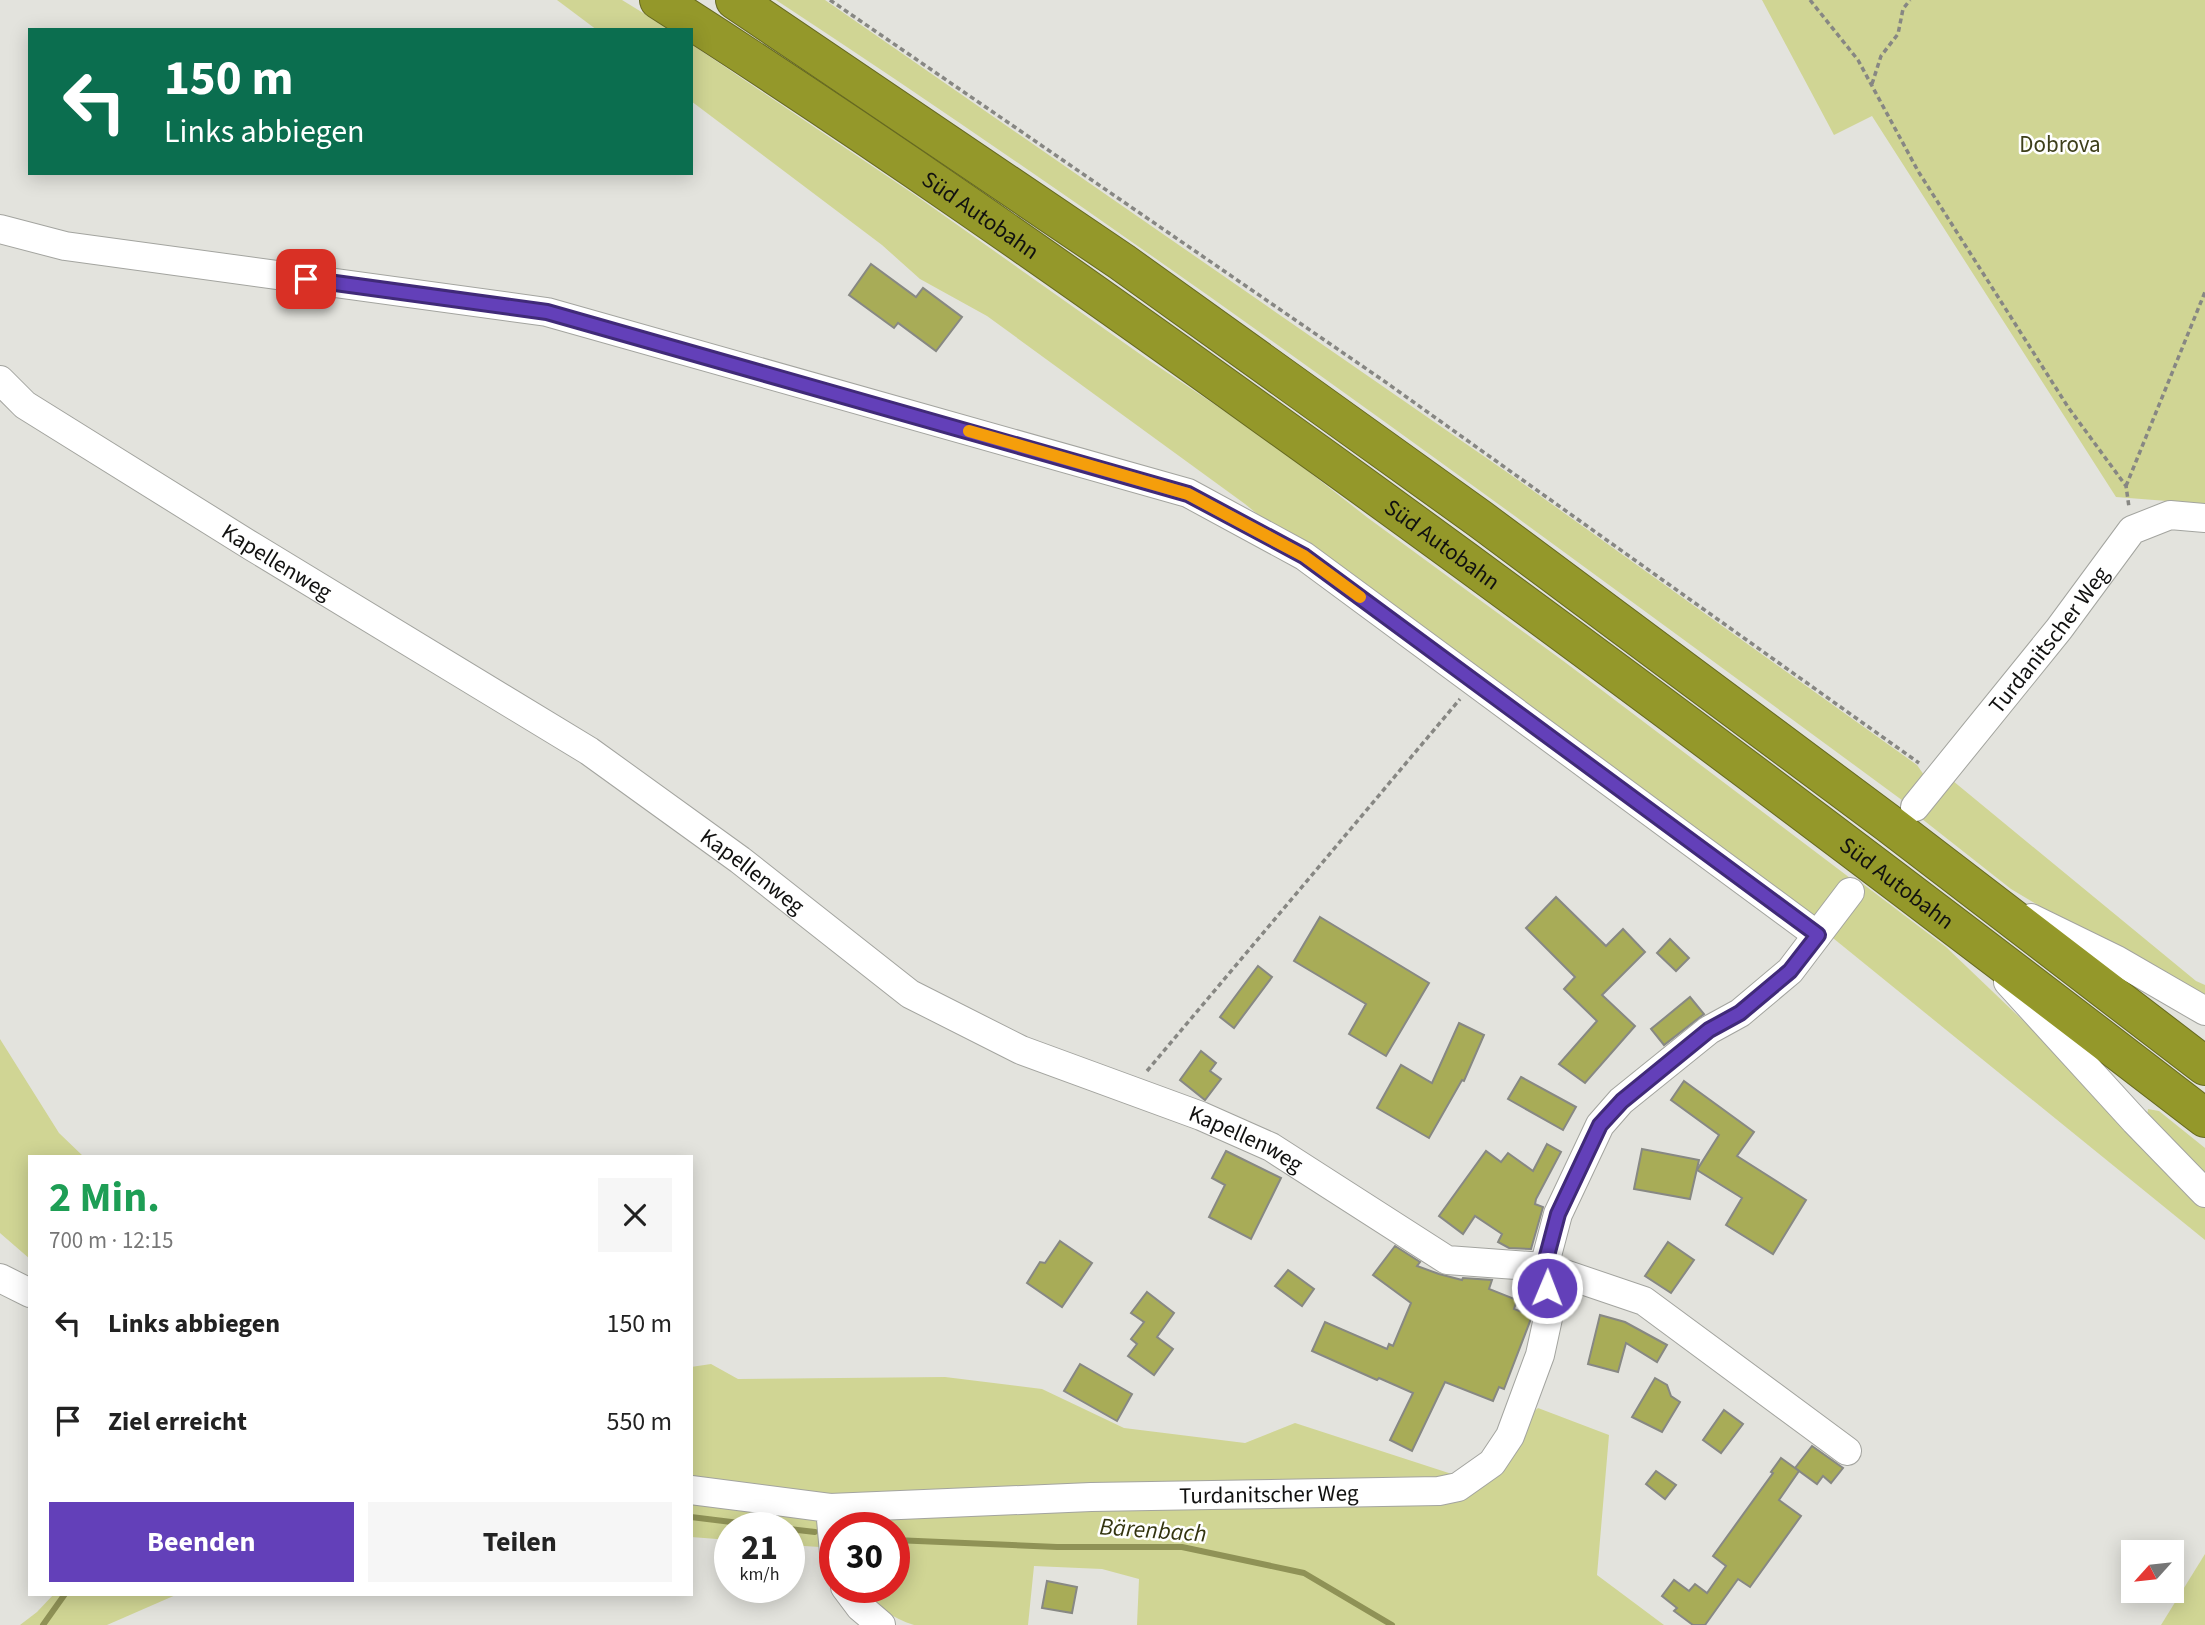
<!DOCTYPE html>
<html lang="de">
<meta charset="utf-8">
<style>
:root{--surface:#fff;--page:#f6f6f6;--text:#222;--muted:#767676;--accent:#6340b9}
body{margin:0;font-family:"Source Sans 3",sans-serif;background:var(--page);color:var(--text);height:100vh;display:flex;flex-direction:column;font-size:26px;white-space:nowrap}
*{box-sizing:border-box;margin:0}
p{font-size:23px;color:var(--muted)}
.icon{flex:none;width:38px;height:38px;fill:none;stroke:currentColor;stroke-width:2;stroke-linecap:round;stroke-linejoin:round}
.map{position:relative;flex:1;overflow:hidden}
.details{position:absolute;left:28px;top:1155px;width:665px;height:441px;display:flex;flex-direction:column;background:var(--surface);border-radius:0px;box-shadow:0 4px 18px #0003}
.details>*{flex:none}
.guide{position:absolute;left:28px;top:28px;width:665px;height:147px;border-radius:0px;box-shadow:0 4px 18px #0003;background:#0b6e4f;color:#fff;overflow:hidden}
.needle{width:46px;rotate:243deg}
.buttons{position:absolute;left:2121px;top:1540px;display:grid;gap:14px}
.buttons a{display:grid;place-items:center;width:63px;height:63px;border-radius:0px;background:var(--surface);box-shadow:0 4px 18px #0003;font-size:35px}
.speed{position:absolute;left:714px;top:1512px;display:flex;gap:14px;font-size:35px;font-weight:700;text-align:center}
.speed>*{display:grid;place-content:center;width:91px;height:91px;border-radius:50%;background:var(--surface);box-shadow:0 4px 18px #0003;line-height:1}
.speed small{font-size:18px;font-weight:400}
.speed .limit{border:10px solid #d22;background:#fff;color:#111}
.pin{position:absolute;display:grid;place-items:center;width:60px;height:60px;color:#fff;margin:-30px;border-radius:14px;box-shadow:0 4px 10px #0006}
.me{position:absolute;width:77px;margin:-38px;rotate:1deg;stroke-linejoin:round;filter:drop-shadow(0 0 5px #0008)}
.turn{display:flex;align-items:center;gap:24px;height:147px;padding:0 21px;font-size:32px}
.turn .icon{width:91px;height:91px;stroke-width:2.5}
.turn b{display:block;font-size:49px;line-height:60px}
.round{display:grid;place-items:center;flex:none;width:74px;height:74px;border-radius:0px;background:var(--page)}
.head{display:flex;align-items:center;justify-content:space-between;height:119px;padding:0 21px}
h1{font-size:42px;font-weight:700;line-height:52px;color:#1e9e55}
.primary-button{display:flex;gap:14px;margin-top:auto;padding:14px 21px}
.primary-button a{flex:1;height:80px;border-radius:0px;background:var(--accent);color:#fff;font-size:28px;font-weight:700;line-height:80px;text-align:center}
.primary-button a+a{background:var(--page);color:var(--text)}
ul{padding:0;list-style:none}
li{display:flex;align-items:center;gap:21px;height:98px;padding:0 21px}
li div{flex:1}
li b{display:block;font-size:26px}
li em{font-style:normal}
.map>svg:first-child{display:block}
.green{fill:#d0d594}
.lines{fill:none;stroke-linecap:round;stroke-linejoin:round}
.stream{stroke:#8f9256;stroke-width:6}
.building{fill:#a8ac57;stroke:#878883;stroke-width:2}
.minor-casing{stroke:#a3a49f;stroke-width:30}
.highway-casing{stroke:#666921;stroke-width:40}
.path{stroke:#878783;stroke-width:3.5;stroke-dasharray:5 3.5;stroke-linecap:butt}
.minor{stroke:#fff;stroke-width:28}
.highway{stroke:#94982a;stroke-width:38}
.route-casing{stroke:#402a78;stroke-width:18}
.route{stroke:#6340b9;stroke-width:12}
.slow{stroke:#f59e0b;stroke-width:12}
.labels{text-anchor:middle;stroke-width:5;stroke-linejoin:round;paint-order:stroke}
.park-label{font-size:23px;fill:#3d3f1a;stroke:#fffffe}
.street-label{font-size:23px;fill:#111110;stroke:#fffffe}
.water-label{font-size:24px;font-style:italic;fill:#33340f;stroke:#fffffe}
</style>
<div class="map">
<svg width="2205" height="1625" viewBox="0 0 2205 1625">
<rect width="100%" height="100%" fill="#e3e3dd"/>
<g class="green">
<polygon points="557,0 622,0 671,30 597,30"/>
<path d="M 776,0 L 825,0 L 1511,475 L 1917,765 L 1924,775 L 1910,806 C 1536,531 1164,255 776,0 Z"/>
<polygon points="1762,0 2205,0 2205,504 2116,497 1872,116 1834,135"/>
<polygon points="691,44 915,195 1147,359 1272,443 1368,518 1566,663 1854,881 1821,923 1298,547 1245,504 987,316 920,279 882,245 691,101"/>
<polygon points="1947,776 2196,981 2205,985 2205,1004 2011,889 1917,815"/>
<polygon points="1863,884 1946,947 2036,1033 2205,1202 2205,1240 1828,934"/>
<polygon points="0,1039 59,1133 84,1157 30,1157 30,1259 0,1233"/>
<polygon points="2148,1109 2159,1111 2205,1148 2205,1174 2147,1117"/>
<path d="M 711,1364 L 738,1379 L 945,1377 L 1042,1389 L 1124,1428 L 1245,1443 L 1295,1423 L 1458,1476 L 1538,1408 L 1609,1435 L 1597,1575 L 1664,1625 L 1137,1625 L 1139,1579 L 1102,1569 L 1034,1566 L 1028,1625 L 914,1625 C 892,1618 875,1606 860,1587 L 894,1587 L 894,1528 L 835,1528 L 835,1548 L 789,1545 L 789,1528 L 730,1528 L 730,1540 L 691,1537 L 691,1367 Z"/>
<polygon points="2205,1554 2205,1625 2161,1625"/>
<polygon points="54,1594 178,1594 107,1625 20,1625 37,1612"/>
</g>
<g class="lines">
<g class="stream">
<polyline points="691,1517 780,1528"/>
<polyline points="789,1529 815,1532"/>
<polyline points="894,1540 1057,1547 1182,1547 1304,1573 1392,1625"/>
<polyline points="43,1625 65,1594"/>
</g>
</g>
<g class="building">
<polygon points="871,264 916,297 923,288 962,317 936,351 898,323 894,328 849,295"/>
<polygon points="1556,897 1606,946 1623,929 1645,952 1602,995 1635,1026 1585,1083 1559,1064 1597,1021 1564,989 1575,977 1526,928"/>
<polygon points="1320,917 1429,983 1386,1056 1349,1034 1366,1004 1294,961"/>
<polygon points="1670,939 1689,958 1676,971 1657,953"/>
<polygon points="1258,966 1272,977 1234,1028 1220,1017"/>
<polygon points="1690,997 1704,1014 1664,1045 1651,1029"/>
<polygon points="1459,1023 1484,1035 1464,1081 1462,1080 1429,1138 1377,1108 1401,1065 1432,1083"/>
<polygon points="1201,1051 1216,1063 1210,1071 1221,1079 1205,1100 1180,1080"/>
<polygon points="1521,1077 1576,1107 1563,1130 1508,1099"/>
<polygon points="1684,1081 1754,1132 1737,1156 1806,1200 1773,1254 1726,1225 1742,1198 1697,1170 1719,1135 1671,1100"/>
<polygon points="1547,1144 1561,1152 1536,1199 1535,1204 1543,1207 1531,1249 1509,1248 1498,1242 1502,1234 1475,1216 1463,1234 1439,1216 1486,1151 1501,1162 1508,1153 1533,1171"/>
<polygon points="1642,1149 1699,1160 1690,1199 1634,1189"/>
<polygon points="1226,1151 1281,1178 1251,1239 1209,1217 1225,1185 1212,1178"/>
<polygon points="1060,1241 1092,1263 1062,1307 1027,1283 1040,1262 1045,1263"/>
<polygon points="1668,1242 1694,1260 1671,1293 1645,1276"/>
<polygon points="1395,1246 1420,1262 1417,1266 1439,1274 1462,1280 1463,1278 1492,1280 1489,1289 1517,1300 1514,1309 1532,1316 1504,1389 1499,1387 1493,1401 1445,1382 1412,1451 1390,1440 1413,1393 1379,1378 1377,1380 1312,1351 1325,1322 1387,1349 1389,1344 1393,1346 1411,1303 1373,1275"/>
<polygon points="1288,1270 1314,1289 1302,1306 1275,1286"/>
<polygon points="1147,1292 1174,1313 1157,1337 1173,1349 1154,1375 1128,1356 1137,1344 1131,1339 1144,1322 1131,1313"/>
<polygon points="1600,1315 1625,1322 1667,1345 1657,1362 1626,1343 1618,1372 1588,1364"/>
<polygon points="1080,1364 1132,1394 1117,1421 1064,1391"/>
<polygon points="1655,1378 1667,1385 1671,1396 1680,1402 1662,1432 1632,1417"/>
<polygon points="1724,1410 1743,1424 1721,1453 1703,1440"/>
<polygon points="1812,1446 1843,1468 1831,1483 1823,1476 1817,1484 1795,1468"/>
<polygon points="1781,1458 1799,1471 1779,1500 1801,1516 1750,1587 1738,1579 1705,1625 1693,1625 1674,1611 1677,1608 1662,1596 1674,1580 1689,1591 1695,1584 1707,1593 1726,1566 1713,1556 1773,1473 1771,1472"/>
<polygon points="1656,1471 1676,1485 1665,1499 1646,1484"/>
<polygon points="1047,1581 1077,1587 1072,1613 1042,1608"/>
</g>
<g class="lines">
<g class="minor-casing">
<g id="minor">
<polyline points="0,229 65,246 547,312 1188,493 1304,556 1817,935"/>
<path id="s1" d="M 0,380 L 25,405 L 253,547 L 589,751 L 740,860 L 910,994 L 1021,1050 L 1201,1116 L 1271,1147 L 1447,1260 L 1544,1267 L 1644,1301 L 1847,1451"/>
<path id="s2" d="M 1915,807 L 2059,629 L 2132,530 L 2170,515 L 2205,518"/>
<polyline points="2031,918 2117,960 2205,1011"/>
<polyline points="2008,982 2135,1121 2205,1193"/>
<polyline points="0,1278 30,1293"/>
<polyline points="691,1490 830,1508 835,1564"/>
<path id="s3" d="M 830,1508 L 1091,1497 L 1439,1491 L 1458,1487 L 1492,1463 L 1510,1436 L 1540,1355 L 1550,1309 L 1544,1267 L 1558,1214 L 1600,1125 L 1621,1101 L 1709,1030 L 1740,1013 L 1790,971 L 1850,892"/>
<polyline points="845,1587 860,1607 881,1625"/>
</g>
</g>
<g class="highway-casing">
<g id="highway">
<path id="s4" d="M 659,0 C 866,132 1068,274 1268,418 C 1585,645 1896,880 2205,1118"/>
<polyline points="735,0 1122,262 1480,519 1888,823 2205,1066"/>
</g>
</g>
<g class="path">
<polyline points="830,0 1384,381 1919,763"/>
<polyline points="1810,0 1858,60 1918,171 2068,407 2126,486 2129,507"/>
<polyline points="1872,84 1881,56 1898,34 1903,9 1910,0"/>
<polyline points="2126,486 2205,292"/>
<polyline points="1147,1071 1460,699"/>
</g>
<use href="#minor" class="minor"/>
<use href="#highway" class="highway"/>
</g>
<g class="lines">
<g class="route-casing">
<polyline id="route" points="306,279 547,312 1188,494 1304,556 1818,935 1790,971 1740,1013 1709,1030 1622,1101 1600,1125 1558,1214 1544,1267 1547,1288"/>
</g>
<use href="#route" class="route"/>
<polyline class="slow" points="969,431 1188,494 1304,556 1360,597"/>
</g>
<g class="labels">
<g class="park-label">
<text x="2060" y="152">Dobrova</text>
</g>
<g class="street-label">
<text dy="8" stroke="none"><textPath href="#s4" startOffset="387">Süd Autobahn</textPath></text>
<text dy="8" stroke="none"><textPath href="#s4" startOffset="954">Süd Autobahn</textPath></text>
<text dy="8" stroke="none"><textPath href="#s1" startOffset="332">Kapellenweg</textPath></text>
<text dy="8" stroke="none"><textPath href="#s2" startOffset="214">Turdanitscher Weg</textPath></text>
<text dy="8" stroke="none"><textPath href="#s1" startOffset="900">Kapellenweg</textPath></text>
<text dy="8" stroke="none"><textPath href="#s4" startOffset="1521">Süd Autobahn</textPath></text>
<text dy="8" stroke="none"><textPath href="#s1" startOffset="1466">Kapellenweg</textPath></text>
<text dy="8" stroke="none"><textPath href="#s3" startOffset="439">Turdanitscher Weg</textPath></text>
</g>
<g class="water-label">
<text transform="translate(1153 1530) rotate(4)" y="8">Bärenbach</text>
</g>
</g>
</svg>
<div class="buttons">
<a><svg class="needle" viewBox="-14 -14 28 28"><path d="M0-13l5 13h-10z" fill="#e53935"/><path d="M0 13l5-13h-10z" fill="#767676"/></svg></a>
</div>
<div class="speed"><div>21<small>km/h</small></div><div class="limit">30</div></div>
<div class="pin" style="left:306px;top:279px;background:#d93025"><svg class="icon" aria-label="arrive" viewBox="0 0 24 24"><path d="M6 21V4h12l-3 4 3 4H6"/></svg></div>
<svg class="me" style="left:1547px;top:1288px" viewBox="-20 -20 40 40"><circle r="17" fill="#6340b9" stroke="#fff" stroke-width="3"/><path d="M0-11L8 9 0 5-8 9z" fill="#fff"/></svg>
<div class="guide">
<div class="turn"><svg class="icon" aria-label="left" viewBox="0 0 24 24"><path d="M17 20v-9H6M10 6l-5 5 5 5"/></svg><div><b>150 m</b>Links abbiegen</div></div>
</div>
<section class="details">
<div class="head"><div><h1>2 Min.</h1><p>700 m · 12:15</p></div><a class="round"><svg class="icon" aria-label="close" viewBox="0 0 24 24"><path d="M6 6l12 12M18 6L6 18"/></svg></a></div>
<ul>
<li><svg class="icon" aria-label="left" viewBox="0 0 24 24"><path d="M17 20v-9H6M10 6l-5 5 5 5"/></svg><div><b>Links abbiegen</b></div><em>150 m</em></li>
<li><svg class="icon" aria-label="arrive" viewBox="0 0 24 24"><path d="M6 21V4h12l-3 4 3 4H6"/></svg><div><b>Ziel erreicht</b></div><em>550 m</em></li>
</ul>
<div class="primary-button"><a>Beenden</a><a>Teilen</a></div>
</section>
</div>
